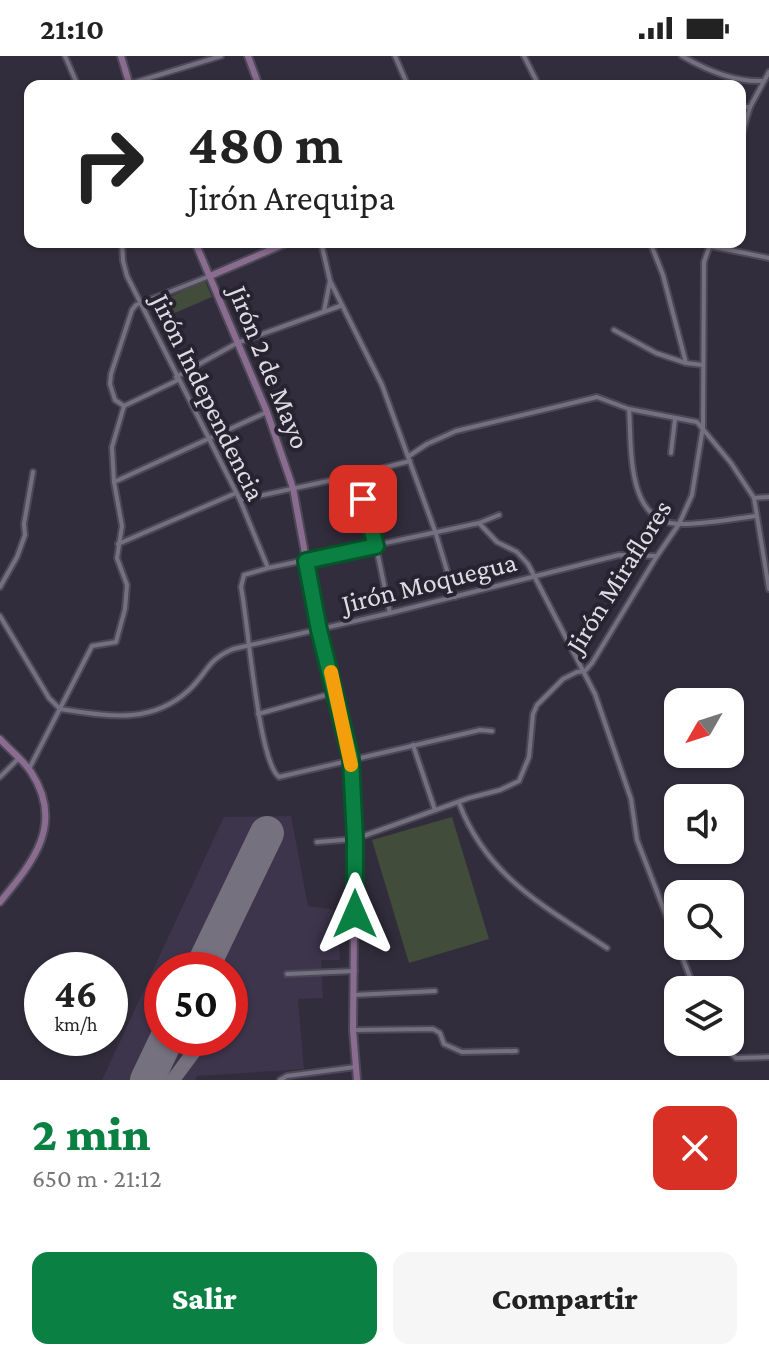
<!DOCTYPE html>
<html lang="es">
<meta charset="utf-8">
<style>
:root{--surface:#fff;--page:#f6f6f6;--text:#222;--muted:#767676;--accent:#0b8043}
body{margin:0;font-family:"Crimson Pro",serif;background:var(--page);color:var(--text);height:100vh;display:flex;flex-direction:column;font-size:30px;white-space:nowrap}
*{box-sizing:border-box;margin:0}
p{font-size:26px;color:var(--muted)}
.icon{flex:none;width:44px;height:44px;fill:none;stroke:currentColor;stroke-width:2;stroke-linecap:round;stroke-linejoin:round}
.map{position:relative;height:1024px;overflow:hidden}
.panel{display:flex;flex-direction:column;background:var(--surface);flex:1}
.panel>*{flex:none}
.top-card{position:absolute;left:24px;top:24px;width:722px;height:168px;border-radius:16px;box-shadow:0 2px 6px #0004;background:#fff;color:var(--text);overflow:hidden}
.needle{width:52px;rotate:231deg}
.tools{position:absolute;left:664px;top:632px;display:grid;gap:16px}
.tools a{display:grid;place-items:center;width:80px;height:80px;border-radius:16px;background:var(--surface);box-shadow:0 2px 6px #0004;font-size:40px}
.speed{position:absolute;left:24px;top:896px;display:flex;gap:16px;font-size:40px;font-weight:700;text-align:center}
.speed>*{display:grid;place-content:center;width:104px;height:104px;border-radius:50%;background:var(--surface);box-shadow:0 2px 6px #0004;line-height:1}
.speed small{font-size:20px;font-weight:400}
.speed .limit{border:12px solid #d22;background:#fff;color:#111}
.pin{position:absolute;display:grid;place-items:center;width:68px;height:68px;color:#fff;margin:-34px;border-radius:16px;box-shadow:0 4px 12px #0006}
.me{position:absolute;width:88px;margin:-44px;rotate:0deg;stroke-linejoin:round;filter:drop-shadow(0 0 6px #0008)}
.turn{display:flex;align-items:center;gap:28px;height:168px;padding:0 32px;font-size:36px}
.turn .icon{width:104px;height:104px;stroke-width:2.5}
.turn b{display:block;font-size:56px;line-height:68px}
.round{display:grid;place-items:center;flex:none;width:84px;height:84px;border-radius:16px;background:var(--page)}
.headline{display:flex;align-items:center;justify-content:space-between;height:136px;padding:0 32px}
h1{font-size:48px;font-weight:800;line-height:60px;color:var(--accent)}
.action{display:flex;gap:16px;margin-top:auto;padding:16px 32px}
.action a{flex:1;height:92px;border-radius:16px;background:var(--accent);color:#fff;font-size:32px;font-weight:800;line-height:92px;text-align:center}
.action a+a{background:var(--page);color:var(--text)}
.status{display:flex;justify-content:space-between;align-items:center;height:56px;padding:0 40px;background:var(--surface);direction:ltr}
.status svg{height:22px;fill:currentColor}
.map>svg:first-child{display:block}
.built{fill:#3d354b;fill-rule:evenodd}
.green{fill:#414d3a}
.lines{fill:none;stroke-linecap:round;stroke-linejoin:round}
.taxiway{stroke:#75717e;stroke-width:14}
.runway{stroke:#75717e;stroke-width:34}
.street-casing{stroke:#4d4855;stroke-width:8}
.secondary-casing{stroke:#4d4855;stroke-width:10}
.street{stroke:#757081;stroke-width:4}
.secondary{stroke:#8a6c90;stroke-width:6}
.route-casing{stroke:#07532c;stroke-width:20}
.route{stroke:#0b8043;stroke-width:14}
.slow{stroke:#f59e0b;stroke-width:14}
.labels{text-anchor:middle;stroke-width:8;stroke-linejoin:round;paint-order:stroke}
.street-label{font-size:28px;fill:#dedbe5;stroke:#282331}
</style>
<div class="status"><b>21:10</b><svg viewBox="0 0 49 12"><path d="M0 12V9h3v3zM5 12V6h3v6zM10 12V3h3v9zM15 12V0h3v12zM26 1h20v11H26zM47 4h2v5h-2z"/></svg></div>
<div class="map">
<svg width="769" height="1024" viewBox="0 0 769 1024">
<rect width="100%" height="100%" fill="#322d3c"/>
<path class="built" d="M 291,760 L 308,850 L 337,854 L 340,904 L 321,904 L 323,942 L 298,943 L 304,1013 L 197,1020 L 195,1024 L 102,1024 L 224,761 ZM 162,914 L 230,914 L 230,982 L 162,982 Z"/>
<g class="green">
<polygon points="205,225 212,241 170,259 163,244"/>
<polygon points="452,761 489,883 409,907 372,784"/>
</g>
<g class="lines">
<g class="taxiway">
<polyline points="203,910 206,914"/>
<polyline points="230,940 232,942 230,945"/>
<polyline points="173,1024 204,982"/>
</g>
<g class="runway">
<polyline points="201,914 267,777"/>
<polyline points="147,1024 167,982"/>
</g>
<g class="street-casing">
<g id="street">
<polyline points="65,0 78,30"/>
<polyline points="395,0 408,30"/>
<polyline points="524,0 539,30"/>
<path d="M 682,0 C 706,14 734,26 762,25"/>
<polyline points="123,30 221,0"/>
<polyline points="740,51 750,51"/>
<polyline points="740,85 750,51 769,16"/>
<polyline points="122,186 123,205 127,220 240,444 268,512"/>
<polyline points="321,186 330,225 324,255"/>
<polyline points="650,186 663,219 686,307 703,309"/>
<polyline points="710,190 769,202"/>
<polyline points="330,225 382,329 435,475 455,541"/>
<polyline points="614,274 656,297 686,307"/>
<polyline points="176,321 237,287 340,250"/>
<polyline points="124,350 178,324"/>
<path d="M 629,353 C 632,391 625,469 682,468 C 706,468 731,463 756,460"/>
<polyline points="671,397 675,363"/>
<polyline points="409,400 427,388 456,375 597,341 629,353 697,366 731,407 754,442 769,441"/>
<polyline points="356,419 376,490 390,557"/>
<polyline points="114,426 267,356"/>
<polyline points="754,442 769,533"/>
<polyline points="240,444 356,419 410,405"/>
<polyline points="479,467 497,486 517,496 528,508 595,638 631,743 637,784 695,934"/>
<polyline points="118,488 236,437"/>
<polyline points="0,531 17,501 25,479 24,468 33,416"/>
<path d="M 0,560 L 49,642 L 60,653 C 108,660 151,669 189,634 C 208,616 207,604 233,593 L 390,557 L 619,499 L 657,500"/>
<polyline points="258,658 333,637"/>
<path d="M 492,675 L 480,674 L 279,721 C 258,705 248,565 241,531 L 244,519 L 268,512 L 479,467 L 499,459"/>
<polyline points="413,689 435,754"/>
<polyline points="29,713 92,590 116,586 125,553 127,529 117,502 122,470 114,426 112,391 124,350 115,344 110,328 111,318 132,254 136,249 210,220"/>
<polyline points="0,721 18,703"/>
<path d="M 459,747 C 487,821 544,850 607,892"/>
<polyline points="317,786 355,783 469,742 500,734 519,725 529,701 533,658 537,649 563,623 577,616 585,615 592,607 657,500 679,468 692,439 703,371 704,206 711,186"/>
<polyline points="287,918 355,915"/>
<polyline points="354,939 435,935"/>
<polyline points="353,974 433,973 440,977 444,988 462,996 516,995"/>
<polyline points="719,986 736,1002 769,1001"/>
<polyline points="280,1024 287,1020 355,1011"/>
</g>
</g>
<g class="secondary-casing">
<g id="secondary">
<polyline points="121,0 130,30"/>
<polyline points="248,0 259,30"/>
<polyline points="195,186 267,356 293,432 319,574 351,703 355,783 353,974 357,1024"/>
<polyline points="210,220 289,186"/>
<path d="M 0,683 C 10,694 23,704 31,716 C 65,768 33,806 0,846"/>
</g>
</g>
<use href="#street" class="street"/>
<use href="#secondary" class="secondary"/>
</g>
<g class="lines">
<g class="route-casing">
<polyline id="route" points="355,858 355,783 351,703 319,574 306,505 376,490 363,443"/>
</g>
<use href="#route" class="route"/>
<polyline class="slow" points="331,616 351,709"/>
</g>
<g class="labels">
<g class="street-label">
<text transform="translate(270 311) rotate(68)" y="10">Jirón 2 de Mayo</text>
<text transform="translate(209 341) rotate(64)" y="10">Jirón Independencia</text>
<text transform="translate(618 520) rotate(-58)" y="10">Jirón Miraflores</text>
<text transform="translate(429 526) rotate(-14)" y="10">Jirón Moquegua</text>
</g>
</g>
</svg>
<div class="tools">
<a><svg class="needle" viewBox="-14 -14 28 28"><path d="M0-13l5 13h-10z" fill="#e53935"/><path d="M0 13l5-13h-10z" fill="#767676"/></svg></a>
<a><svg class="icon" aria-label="sound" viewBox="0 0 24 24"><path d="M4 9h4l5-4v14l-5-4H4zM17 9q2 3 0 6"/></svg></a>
<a><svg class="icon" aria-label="search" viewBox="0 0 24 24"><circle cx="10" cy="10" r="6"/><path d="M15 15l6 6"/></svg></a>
<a><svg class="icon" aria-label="layers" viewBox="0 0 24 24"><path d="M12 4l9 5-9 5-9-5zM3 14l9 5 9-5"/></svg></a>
</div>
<div class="speed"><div>46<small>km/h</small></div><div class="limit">50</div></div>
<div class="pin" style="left:363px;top:443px;background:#d93025"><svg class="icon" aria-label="arrive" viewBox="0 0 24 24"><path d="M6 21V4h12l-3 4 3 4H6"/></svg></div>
<svg class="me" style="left:355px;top:858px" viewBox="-20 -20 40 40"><path d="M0-17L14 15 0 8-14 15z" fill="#0b8043" stroke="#fff" stroke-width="4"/></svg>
<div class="top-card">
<div class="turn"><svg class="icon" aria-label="right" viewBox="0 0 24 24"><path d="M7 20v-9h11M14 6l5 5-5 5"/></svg><div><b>480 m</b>Jirón Arequipa</div></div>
</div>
</div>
<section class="panel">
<div class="headline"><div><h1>2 min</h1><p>650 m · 21:12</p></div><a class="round" style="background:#d93025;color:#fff"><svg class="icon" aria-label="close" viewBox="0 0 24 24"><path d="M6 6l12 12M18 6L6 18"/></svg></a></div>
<div class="action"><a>Salir</a><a>Compartir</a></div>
</section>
